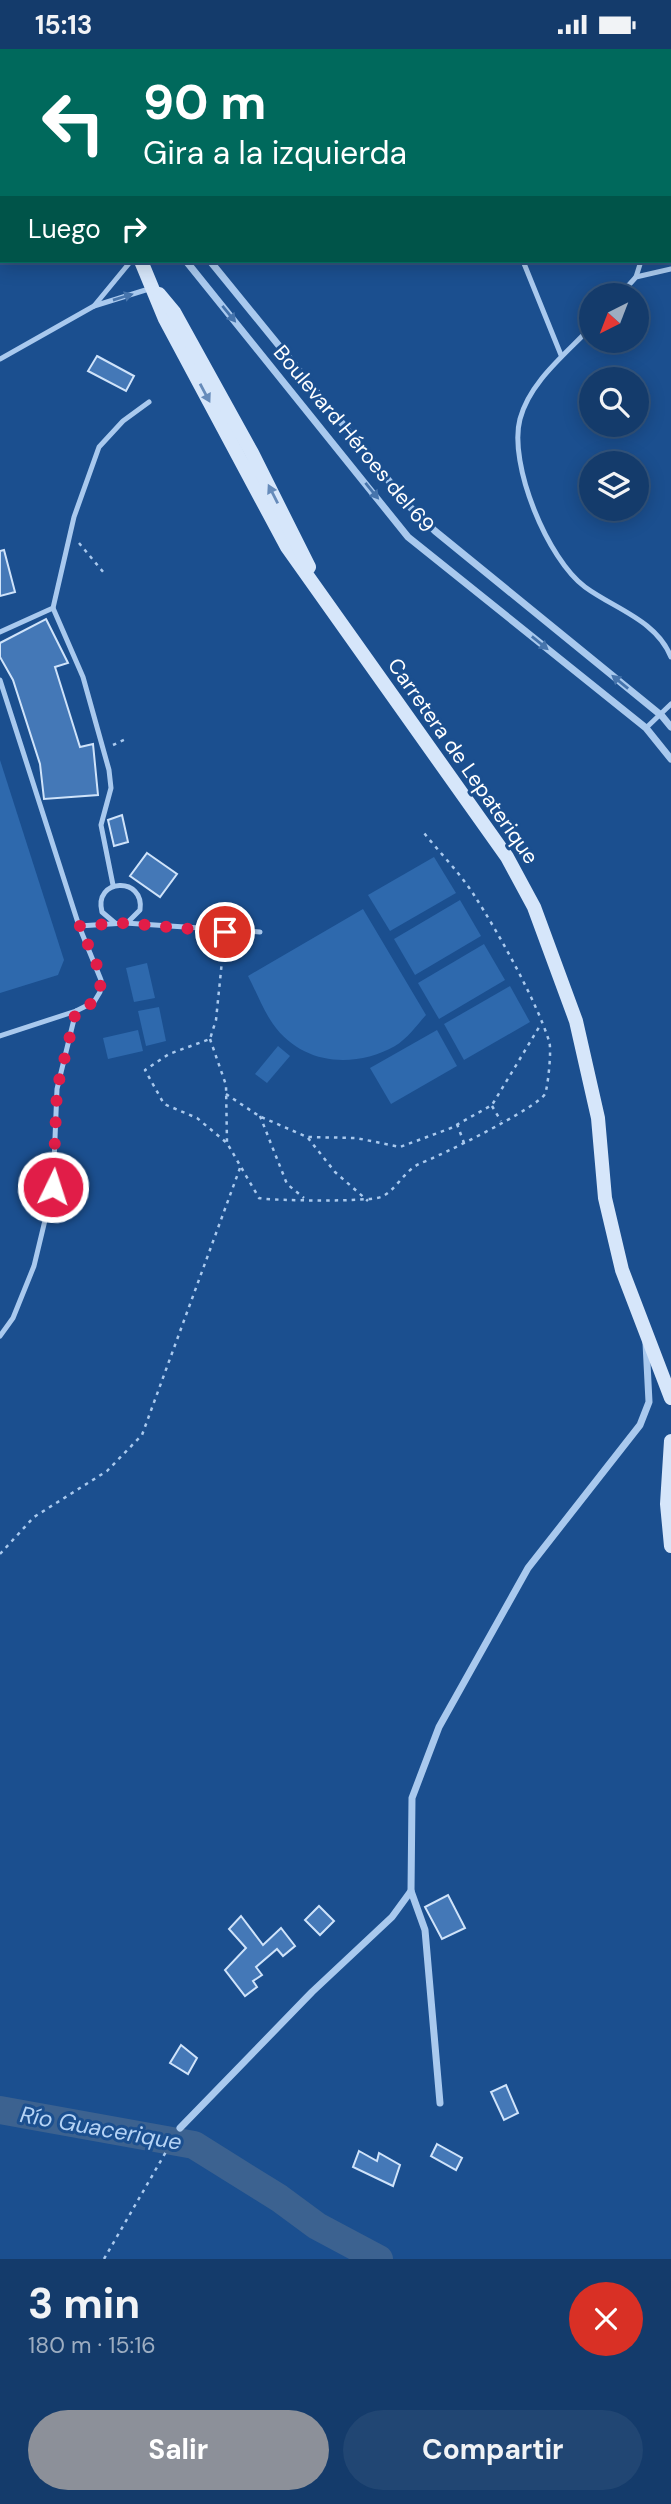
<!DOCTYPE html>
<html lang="es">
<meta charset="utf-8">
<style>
:root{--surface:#143b6b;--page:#214673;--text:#f1f3f6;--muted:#9dadc1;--line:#33557e;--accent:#8c9099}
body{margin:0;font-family:"DM Sans",sans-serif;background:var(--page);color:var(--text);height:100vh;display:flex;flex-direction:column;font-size:26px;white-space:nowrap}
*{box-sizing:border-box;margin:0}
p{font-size:23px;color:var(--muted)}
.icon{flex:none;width:38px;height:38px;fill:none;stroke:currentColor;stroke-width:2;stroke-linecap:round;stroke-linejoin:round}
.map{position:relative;height:2210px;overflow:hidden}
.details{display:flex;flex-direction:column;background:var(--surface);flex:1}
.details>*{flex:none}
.hud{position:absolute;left:0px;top:0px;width:672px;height:214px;box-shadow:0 4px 18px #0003,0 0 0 2px var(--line);background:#00695c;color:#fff;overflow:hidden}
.needle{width:46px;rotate:222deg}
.fabs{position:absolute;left:579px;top:234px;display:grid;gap:14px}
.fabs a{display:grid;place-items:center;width:70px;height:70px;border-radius:50%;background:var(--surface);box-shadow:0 4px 18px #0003,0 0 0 2px var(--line);font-size:35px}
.pin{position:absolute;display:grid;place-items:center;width:60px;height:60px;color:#fff;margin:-30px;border:4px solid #fff;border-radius:50%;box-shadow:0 2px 7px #0007}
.me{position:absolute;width:77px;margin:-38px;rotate:4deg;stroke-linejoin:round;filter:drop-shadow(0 0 5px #0008)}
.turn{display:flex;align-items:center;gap:24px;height:147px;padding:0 28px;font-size:32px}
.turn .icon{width:91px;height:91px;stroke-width:2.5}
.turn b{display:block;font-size:49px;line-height:60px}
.then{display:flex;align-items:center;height:66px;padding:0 28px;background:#0003;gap:14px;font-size:26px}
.round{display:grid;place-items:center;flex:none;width:74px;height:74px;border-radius:37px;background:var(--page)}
.headline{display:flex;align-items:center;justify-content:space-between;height:119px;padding:0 28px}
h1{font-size:42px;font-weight:700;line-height:52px}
.primary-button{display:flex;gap:14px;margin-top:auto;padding:14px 28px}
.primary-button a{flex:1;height:80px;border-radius:42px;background:var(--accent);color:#fff;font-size:28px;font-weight:700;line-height:80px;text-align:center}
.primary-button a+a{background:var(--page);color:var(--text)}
.status{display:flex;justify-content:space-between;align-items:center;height:49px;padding:0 35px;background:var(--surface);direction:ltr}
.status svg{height:19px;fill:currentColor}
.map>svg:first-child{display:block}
.green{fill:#2e69ad}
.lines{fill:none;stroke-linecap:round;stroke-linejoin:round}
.river{stroke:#3c6290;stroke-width:28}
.building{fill:#4478b7;stroke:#cfe3fa;stroke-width:2}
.path{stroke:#a9c9ee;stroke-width:2.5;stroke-dasharray:3.5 5;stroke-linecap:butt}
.service{stroke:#a9c9ee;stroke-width:5}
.minor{stroke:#a9c9ee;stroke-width:7}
.secondary{stroke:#d6e6fa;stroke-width:14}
.oneway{fill:#4674ac}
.oneway2{fill:#668bba}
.route{stroke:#e11d48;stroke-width:12;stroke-dasharray:0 21.6}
.labels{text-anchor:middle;stroke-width:6;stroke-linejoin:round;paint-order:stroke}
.street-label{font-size:21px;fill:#fff;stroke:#1b4f8f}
.water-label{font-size:23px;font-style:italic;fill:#b5d3f5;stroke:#1b4f8f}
</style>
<div class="status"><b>15:13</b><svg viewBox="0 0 49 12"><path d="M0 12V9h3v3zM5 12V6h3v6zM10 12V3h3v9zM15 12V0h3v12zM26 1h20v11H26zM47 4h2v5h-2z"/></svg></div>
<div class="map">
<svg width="671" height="2210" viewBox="0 0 671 2210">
<rect width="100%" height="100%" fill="#1b4f8f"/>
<g class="green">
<polygon points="0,711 64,911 58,926 0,944"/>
<polygon points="434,808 456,844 390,882 368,846"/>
<polygon points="460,851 481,887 415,926 394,890"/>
<path d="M 363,860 L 426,966 C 417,976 407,990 395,997 C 354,1020 302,1016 273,975 C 263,961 256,942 248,927 Z"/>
<polygon points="484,895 505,931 439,970 418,934"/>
<polygon points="147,914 155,949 134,953 126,919"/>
<polygon points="510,937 530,973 464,1011 444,975"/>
<polygon points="159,958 166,992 146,997 138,962"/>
<polygon points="138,981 143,1002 108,1010 103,989"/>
<polygon points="437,981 457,1017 391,1055 370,1019"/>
<polygon points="278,997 290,1007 267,1034 255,1025"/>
</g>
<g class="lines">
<polyline class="river" points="0,2061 194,2096 279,2149 317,2177 379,2210"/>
</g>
<g class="building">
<polygon points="97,307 134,327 126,342 88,322"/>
<polygon points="4,501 15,543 0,547 0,502"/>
<polygon points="46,570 68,614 55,618 80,698 93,695 98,746 44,750 40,715 13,631 0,608 0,594"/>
<polygon points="122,766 128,793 114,797 108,771"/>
<polygon points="147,804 177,825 160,848 130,827"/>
<polygon points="448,1846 465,1879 442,1890 425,1858"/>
<polygon points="319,1857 334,1872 320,1886 305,1871"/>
<polygon points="241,1867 263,1896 281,1879 295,1897 283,1907 277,1900 256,1918 262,1926 253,1932 257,1938 245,1947 225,1921 246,1899 229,1880"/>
<polygon points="181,1996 197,2009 188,2025 170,2014"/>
<polygon points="506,2036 518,2064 504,2071 491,2043"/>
<polygon points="437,2095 462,2109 456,2121 431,2107"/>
<polygon points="359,2102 377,2112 379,2104 400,2116 393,2137 353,2118"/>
</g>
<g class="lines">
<g class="path">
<polyline points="79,494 104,524"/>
<polyline points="113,696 128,689"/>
<path d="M 224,892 L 216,971 L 210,990 L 169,1005 L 145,1021 L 164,1055 L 197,1069 L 227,1094 L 259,1149 C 275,1152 367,1153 381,1148 C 396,1142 404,1121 421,1114 C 440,1107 537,1059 545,1045 C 548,1038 552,999 549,992 C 536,951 498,883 474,846 C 460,824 440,804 424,784"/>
<polyline points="210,990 226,1036 227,1094"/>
<polyline points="226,1045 259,1067 307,1088 356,1089 400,1098 451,1079 492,1056 541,975"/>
<polyline points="492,1057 501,1072"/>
<polyline points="260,1067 287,1135 304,1149"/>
<polyline points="457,1075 464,1094"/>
<polyline points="308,1089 335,1123 368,1152"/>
<polyline points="0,1505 34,1468 107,1422 142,1386 240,1119"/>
<polyline points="104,2210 174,2089"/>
</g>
<g class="service">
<polyline points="620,0 621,2"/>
<polyline points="670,84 671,83"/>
<polyline points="670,131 671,133"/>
<polyline points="523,212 561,306"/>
<polyline points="636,228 641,212"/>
<polyline points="619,247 636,228 671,220"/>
<polyline points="94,257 131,212"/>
<path d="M 592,277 C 567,304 530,332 520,370 C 508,415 548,511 585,538 C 615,560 656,571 671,608"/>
<polyline points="0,310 94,257 152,239"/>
<polyline points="53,559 83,628 109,721 111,739 101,776 113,836"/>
<polyline points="0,583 53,559 74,468 99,398 123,372 149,353"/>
<polyline points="0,631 79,877 101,931 100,943 94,953 76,962 0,987"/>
<polyline points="646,679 671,655"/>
<path d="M 115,874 L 102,863 C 93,829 145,827 140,861 L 128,873"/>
<polyline points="79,877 125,874 260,883"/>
<polyline points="0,1287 13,1269 34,1217 53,1138 57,1040 76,962"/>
</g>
<g class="minor">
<polyline points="186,212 408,488 646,679 671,710"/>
<polyline points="210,212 411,459 435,482 662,667 671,678"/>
<polyline points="411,1842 425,1881 440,2054"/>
<polyline points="180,2079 312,1943 392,1868 411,1842 412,1749 439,1678 528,1519 640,1376 649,1353 646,1294"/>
</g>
<g class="secondary">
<polyline points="39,0 39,2"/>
<polyline points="141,212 165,270 287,498 507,808 534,858 576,972 598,1069 605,1149 622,1221 671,1349"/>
<polyline points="159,245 174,263 252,404 309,518"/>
<polyline points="671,1392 667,1455 671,1497"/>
</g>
</g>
<defs><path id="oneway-solid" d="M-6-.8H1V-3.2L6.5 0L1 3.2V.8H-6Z" transform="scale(1.75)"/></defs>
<g class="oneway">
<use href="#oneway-solid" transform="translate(123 248) rotate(-17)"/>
<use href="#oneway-solid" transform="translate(229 265) rotate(51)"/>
<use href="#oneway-solid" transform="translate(372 442) rotate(51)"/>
<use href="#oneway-solid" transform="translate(540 594) rotate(39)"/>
<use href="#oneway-solid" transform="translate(620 633) rotate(-141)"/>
</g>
<g class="oneway2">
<use href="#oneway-solid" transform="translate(205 344) rotate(62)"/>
<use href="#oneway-solid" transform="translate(273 445) rotate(-117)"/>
</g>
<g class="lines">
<path class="route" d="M 53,1138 L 57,1040 L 76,962 C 82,959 91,956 95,951 C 111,932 87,896 79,877 L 125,874 L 225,883"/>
</g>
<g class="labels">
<g class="street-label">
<text transform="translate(354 390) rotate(50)" y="7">Boulevard Héroes del 69</text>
<text transform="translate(463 712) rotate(55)" y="7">Carretera de Lepaterique</text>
</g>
<g class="water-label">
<text transform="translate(101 2079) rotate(10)" y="8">Río Guacerique</text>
</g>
</g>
</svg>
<div class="fabs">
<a><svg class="needle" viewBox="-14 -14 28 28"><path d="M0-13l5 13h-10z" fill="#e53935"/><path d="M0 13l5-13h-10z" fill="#9dadc1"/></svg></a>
<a><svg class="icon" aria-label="search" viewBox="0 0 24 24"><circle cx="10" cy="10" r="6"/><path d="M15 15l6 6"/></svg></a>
<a><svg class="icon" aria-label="layers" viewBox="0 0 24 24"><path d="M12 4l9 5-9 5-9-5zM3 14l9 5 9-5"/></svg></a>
</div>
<div class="pin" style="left:225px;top:883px;background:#d93025"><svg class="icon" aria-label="arrive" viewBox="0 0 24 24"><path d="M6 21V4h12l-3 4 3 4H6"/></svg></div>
<svg class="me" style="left:53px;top:1138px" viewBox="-20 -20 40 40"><circle r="17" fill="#e11d48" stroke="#fff" stroke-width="3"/><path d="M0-11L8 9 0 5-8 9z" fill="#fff"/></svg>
<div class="hud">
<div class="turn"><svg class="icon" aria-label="left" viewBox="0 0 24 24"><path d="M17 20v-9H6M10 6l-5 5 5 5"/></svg><div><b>90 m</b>Gira a la izquierda</div></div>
<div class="then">Luego<svg class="icon" aria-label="right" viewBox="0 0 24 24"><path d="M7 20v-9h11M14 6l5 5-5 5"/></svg></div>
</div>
</div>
<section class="details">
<div class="headline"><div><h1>3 min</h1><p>180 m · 15:16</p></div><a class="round" style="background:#d93025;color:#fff"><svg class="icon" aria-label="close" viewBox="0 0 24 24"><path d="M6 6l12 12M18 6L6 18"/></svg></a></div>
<div class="primary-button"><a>Salir</a><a>Compartir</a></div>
</section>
